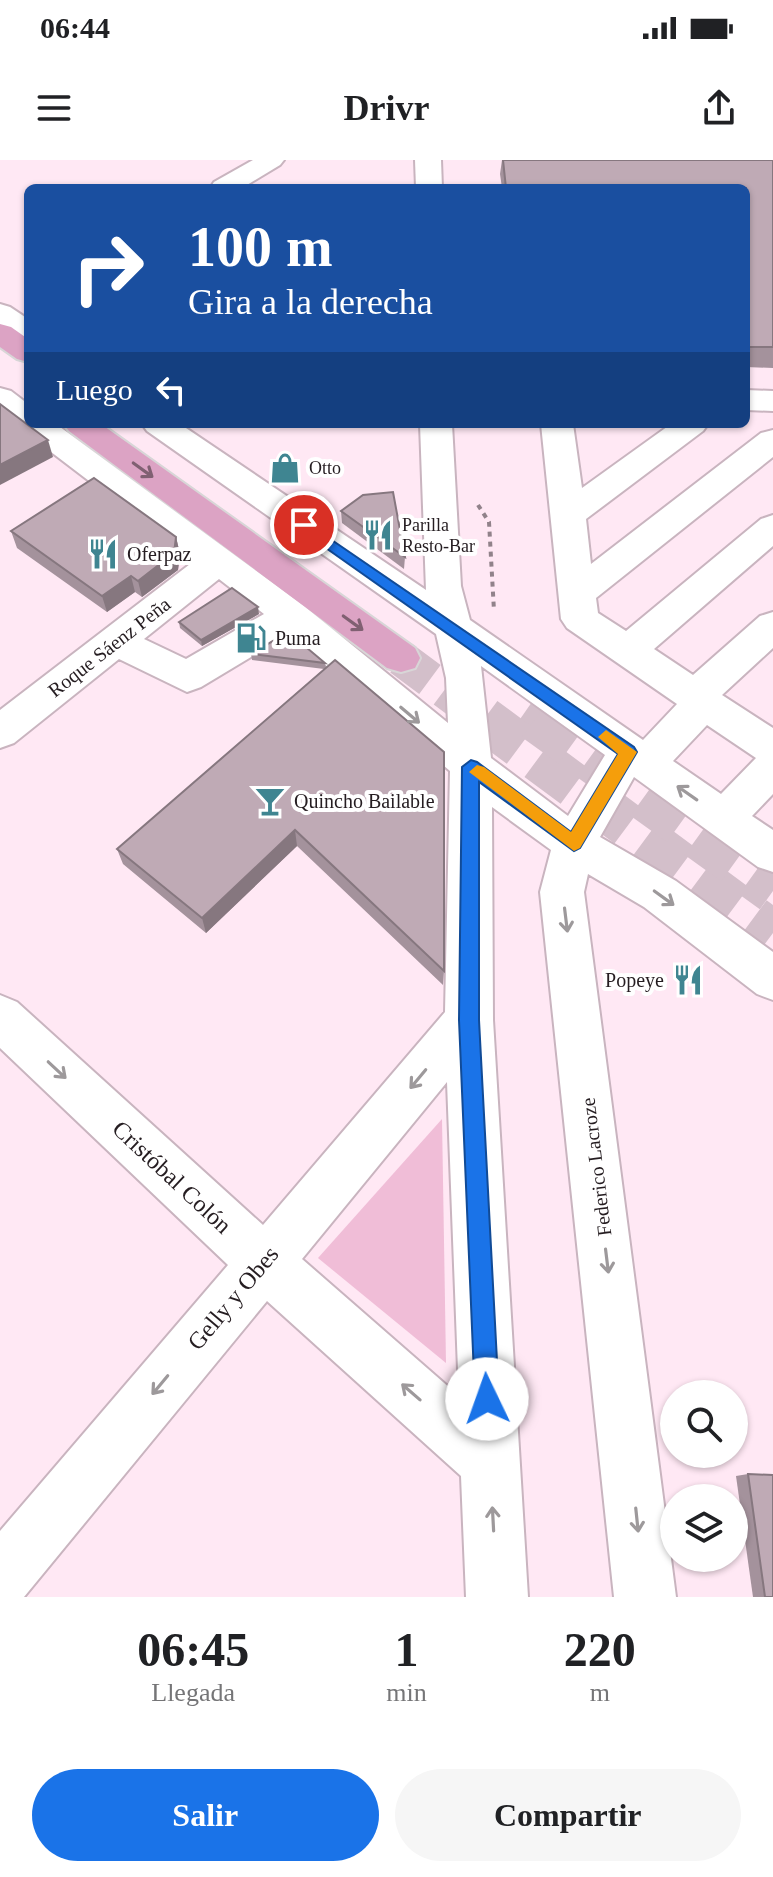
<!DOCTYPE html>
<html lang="es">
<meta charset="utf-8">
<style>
:root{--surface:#fff;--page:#f6f6f6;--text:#202124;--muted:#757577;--accent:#1a73e8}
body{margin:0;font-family:Georgia,serif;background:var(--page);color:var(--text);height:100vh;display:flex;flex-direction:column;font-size:30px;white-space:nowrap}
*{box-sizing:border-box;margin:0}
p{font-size:26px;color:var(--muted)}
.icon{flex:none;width:44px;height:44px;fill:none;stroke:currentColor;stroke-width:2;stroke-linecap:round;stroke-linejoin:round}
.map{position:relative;height:1437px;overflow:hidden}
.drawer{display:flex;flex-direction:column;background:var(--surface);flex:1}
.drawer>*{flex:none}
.guide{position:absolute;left:24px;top:24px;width:726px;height:244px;border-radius:12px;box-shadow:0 2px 6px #0004;background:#1a4fa0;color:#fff;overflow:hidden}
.buttons{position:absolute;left:660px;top:1220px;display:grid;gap:16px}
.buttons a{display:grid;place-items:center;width:88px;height:88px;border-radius:50%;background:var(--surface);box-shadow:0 2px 6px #0004;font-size:40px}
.pin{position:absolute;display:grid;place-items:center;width:68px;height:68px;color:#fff;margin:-34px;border:4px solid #fff;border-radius:50%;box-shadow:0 2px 8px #0007}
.me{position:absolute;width:88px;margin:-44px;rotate:357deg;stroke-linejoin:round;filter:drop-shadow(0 0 6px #0008)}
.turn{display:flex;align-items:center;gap:28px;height:168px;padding:0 32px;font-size:36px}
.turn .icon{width:104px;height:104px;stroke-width:2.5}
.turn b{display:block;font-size:56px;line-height:68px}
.then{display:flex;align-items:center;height:76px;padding:0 32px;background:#0003;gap:16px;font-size:30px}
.eta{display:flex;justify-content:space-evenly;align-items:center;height:136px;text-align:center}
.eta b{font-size:48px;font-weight:700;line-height:56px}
.button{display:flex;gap:16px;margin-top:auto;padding:16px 32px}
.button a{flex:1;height:92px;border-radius:48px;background:var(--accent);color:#fff;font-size:32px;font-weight:700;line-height:92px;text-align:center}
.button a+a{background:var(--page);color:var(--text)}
.status{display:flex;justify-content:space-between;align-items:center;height:56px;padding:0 40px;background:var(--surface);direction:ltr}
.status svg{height:22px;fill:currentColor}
header{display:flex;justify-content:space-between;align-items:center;height:104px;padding:0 32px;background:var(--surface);font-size:36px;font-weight:700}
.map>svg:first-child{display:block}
.green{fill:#f0bdd7}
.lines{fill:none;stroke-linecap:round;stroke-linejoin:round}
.major-tunnel-far1{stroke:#d3bfca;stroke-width:36;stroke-dasharray:36 18;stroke-linecap:butt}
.major-tunnel{stroke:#d3bfca;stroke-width:45;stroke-dasharray:45 22;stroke-linecap:butt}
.minor-casing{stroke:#c9b4bf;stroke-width:4}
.major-casing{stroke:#d8d6d7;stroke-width:4}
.path{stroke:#91828a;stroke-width:4;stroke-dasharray:5 5;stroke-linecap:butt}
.minor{fill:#fff;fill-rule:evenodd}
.major{fill:#dca3c4;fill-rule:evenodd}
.wall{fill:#a4929c}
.shaded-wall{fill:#86777f}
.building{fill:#bfaab5;stroke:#86777f;stroke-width:2}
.oneway{stroke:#806072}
.oneway2{stroke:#9d999b}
.route{fill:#1a73e8;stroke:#114b97;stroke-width:2}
.slow{fill:#f59e0b}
.labels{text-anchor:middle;stroke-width:8;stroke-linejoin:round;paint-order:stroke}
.far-poi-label{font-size:18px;fill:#251d21;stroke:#fff;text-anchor:start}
.poi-label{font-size:20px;fill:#251d21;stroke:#fff;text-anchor:start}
.street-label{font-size:20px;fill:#251d21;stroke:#fff}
.near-street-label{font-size:24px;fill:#251d21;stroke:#fff}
</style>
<div class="status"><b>06:44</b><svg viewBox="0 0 49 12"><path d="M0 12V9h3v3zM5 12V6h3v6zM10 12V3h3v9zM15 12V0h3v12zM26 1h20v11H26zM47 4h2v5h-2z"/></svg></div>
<header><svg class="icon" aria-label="menu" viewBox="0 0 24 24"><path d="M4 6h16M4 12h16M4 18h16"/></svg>Drivr<svg class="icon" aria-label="share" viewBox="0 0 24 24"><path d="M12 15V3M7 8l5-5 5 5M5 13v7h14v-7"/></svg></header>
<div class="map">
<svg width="773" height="1437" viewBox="0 0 773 1437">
<rect width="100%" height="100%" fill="#ffe8f4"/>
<polygon class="green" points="442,959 446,1203 318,1098"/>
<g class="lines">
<g class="major-tunnel-far1">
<polyline points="401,498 486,561"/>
<polyline points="525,552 538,561"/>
</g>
<g class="major-tunnel">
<polyline points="484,559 773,773"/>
<polyline points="535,559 773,731"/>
</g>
<g class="minor-casing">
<g id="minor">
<polygon points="253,0 284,0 280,5 242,28 210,28 214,22"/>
<polygon points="415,0 441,0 442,28 416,28"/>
<polygon points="0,144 10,147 28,159 28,181 17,178 0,166"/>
<path d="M 0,228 L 11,231 L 28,244 L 28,264 L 56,264 L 304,446 L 448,563 L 446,518 L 436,474 L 147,271 L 142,264 L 180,264 L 426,430 L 420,264 L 452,264 L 461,426 L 470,460 L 643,580 L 677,544 L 567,468 L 561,459 L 541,264 L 573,264 L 582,328 L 671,264 L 708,264 L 703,271 L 586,359 L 591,404 L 761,273 L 773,270 L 773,297 L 596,438 L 598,453 L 626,471 L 761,359 L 773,355 L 773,386 L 654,489 L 693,515 L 760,456 L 773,452 L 773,488 L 722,535 L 773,568 L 773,634 L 752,656 L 773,670 L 773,712 L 758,707 L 634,617 L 600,677 L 676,721 L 773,792 L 773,840 L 757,834 L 644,747 L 588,714 L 584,732 L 676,1437 L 614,1437 L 540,732 L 551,690 L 492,647 L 493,860 L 528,1437 L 466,1437 L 461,1316 L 267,1141 L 24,1437 L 0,1437 L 0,1371 L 228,1105 L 0,888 L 0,835 L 17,842 L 263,1065 L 445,852 L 450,611 L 289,474 L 201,527 L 187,532 L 119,499 L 14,583 L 0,588 L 0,550 L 194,401 L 0,253 ZM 219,419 L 264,454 L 186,499 L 144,479 ZM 481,506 L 605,595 L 568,656 L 491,598 ZM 707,565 L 756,598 L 721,634 L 673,601 ZM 447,922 L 459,1236 L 302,1099 Z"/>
<polygon points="746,230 773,231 773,251 746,250"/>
</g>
</g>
<g class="major-casing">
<g id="major">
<polygon points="0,164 11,167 28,179 28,202 17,199 0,187"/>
<polygon points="64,264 101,264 415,488 420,498 415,508 401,512 387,508 69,271"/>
</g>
</g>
<polyline class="path" points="478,345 489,362 494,451"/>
<use href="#minor" class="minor"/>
<use href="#major" class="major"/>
</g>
<g class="wall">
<polygon points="502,0 773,0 773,208 746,207 746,28 502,28 500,14"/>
<polygon points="341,351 405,397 404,409 342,363"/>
<polygon points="11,371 176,377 180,394 178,410 142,437 135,432 107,452 17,388"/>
<polygon points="259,454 202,486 180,468 179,462"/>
<polygon points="251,494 325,503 326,508 444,811 443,825 297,686 206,773 123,704 117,689 324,509 252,500"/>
<polygon points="748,1314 773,1437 753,1437 736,1316"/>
</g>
<g class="shaded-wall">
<polygon points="48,280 53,297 0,325 0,305"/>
<polygon points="176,377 180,394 178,410 142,437 138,421"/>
<polygon points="131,416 135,432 107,452 102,436"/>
<polygon points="258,447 259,454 202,486 201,480"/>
<polygon points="295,670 297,686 206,773 202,758"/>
</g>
<g class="building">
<polygon points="503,0 773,0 773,187 746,187 746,28 506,28"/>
<polygon points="0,244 48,280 0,305"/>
<polygon points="94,318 176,377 174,393 138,421 131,416 102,436 11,371"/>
<polygon points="393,332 405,397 341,351 363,335"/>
<polygon points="232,428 258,447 201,480 179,462"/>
<polygon points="288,472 325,503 251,494"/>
<polygon points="335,500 444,592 444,811 295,670 202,758 117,689"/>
<polygon points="748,1314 773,1315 773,1437 765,1437"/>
</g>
<defs><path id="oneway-shaft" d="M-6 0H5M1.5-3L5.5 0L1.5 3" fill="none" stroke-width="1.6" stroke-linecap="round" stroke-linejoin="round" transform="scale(2)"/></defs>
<g class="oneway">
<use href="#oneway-shaft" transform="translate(143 310) rotate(36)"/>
<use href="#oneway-shaft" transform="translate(353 463) rotate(36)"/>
</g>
<g class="oneway2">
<use href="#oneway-shaft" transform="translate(410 555) rotate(40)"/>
<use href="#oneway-shaft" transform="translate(687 633) rotate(-145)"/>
<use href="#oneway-shaft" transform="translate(664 738) rotate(36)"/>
<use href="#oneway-shaft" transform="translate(566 760) rotate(83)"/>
<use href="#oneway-shaft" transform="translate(57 910) rotate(43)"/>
<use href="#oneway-shaft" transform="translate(418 919) rotate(130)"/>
<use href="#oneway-shaft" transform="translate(607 1101) rotate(83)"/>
<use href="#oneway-shaft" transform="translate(160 1225) rotate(130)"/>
<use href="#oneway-shaft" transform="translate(411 1232) rotate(-139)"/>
<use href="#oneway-shaft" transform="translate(493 1359) rotate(-93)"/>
<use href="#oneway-shaft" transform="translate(637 1360) rotate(84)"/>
</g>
<polygon class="route" points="304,361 634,587 637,592 580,688 574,691 479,622 479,860 499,1239 496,1247 487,1250 479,1247 475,1239 459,860 462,607 471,600 477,602 571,672 618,594 299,369 299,362"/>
<polygon class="slow" points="606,570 637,592 580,688 574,691 469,612 477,605 484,607 571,672 618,594 598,577"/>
<defs>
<g id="shop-bare" transform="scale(2.4)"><path d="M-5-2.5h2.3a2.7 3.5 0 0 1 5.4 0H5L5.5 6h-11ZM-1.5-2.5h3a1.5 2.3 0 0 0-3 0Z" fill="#3f8591" stroke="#fff" stroke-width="2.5" paint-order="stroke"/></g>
<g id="restaurant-bare" transform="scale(2.4)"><path d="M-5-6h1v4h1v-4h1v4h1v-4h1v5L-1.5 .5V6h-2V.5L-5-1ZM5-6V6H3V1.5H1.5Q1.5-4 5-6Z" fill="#3f8591" stroke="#fff" stroke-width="2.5" paint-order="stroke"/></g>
<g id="fuel-bare" transform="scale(2.4)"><path d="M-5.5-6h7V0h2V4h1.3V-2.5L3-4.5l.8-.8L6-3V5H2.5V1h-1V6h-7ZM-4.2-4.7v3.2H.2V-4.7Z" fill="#3f8591" stroke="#fff" stroke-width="2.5" paint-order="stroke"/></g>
<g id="bar-bare" transform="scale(2.4)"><path d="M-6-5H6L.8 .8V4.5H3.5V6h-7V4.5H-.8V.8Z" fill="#3f8591" stroke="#fff" stroke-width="2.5" paint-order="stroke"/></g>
</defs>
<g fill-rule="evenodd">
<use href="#shop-bare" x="285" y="308"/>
<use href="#restaurant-bare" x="378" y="375"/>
<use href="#restaurant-bare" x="103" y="394"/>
<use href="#fuel-bare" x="251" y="478"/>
<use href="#bar-bare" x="270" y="641"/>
<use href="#restaurant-bare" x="688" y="820"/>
</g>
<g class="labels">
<g class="far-poi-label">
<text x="309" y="314">Otto</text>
<text x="402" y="371">Parilla<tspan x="402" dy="21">Resto-Bar</tspan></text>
</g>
<g class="poi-label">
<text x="127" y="401">Oferpaz</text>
<text x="275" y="485">Puma</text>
<text x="294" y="648">Quincho Bailable</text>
<text x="664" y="827" text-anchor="end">Popeye</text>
</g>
<g class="street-label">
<text transform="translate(109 487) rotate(-38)" y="7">Roque Sáenz Peña</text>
<text transform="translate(596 1007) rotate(-97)" y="7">Federico Lacroze</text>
</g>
<g class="near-street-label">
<text transform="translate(172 1017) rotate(43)" y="8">Cristóbal Colón</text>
<text transform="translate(233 1138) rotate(-50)" y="8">Gelly y Obes</text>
</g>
</g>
</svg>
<div class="buttons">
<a><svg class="icon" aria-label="search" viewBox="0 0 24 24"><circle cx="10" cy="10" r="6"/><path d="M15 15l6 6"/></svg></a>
<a><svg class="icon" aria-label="layers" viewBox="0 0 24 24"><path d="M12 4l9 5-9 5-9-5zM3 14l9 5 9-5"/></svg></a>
</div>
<div class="pin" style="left:304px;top:365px;background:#d93025"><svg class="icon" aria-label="arrive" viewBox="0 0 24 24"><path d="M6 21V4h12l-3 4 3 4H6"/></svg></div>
<svg class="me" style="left:487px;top:1239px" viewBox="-20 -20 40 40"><circle r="19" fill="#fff"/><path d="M0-13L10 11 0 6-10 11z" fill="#1a73e8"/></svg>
<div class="guide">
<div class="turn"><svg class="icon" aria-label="right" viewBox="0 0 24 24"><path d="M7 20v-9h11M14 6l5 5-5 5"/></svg><div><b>100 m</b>Gira a la derecha</div></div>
<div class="then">Luego<svg class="icon" aria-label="left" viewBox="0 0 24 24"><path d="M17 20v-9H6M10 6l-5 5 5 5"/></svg></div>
</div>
</div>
<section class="drawer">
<div class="eta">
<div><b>06:45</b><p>Llegada</p></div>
<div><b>1</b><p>min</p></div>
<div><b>220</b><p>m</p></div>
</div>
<div class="button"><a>Salir</a><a>Compartir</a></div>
</section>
